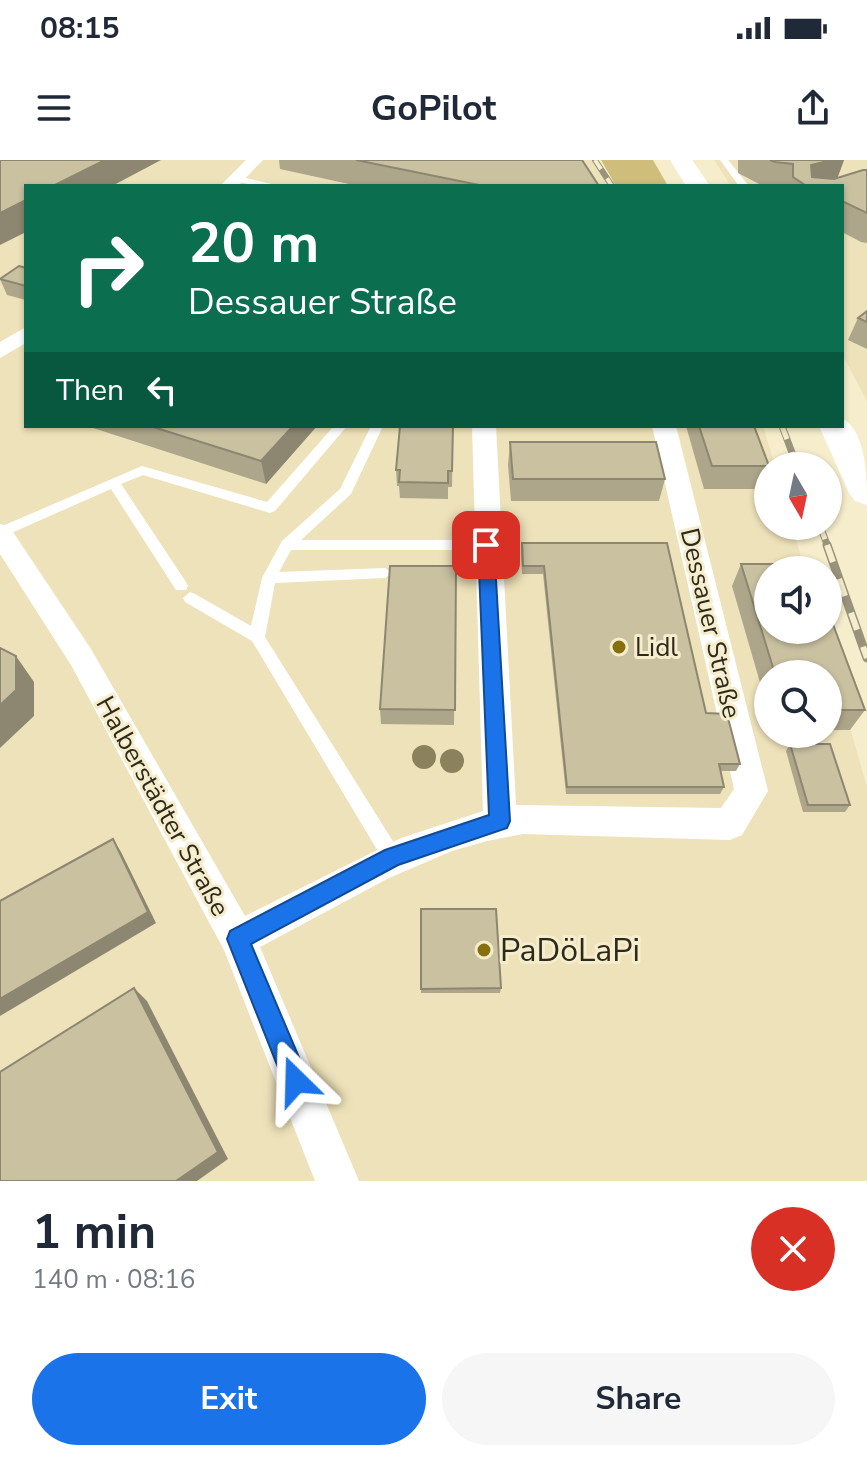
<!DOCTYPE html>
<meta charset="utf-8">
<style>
:root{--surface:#fff;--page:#f6f6f7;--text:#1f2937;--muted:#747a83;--accent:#1a73e8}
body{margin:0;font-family:"Nunito Sans",sans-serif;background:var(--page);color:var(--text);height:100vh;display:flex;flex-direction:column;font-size:30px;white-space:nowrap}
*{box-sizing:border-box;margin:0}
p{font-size:26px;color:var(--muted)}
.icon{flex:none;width:44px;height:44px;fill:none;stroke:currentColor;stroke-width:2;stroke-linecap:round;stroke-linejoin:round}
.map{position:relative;height:1021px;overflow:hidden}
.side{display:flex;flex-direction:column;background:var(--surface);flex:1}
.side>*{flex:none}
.guide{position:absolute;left:24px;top:24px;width:820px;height:244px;border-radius:0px;box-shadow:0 2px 6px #0004;background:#0b6e4f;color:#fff;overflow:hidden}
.needle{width:52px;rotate:171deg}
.buttons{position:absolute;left:754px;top:292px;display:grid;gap:16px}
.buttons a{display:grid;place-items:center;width:88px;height:88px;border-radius:50%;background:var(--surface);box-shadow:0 2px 6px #0004;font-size:40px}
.pin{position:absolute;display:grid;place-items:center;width:68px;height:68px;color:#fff;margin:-34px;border-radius:16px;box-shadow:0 4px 12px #0006}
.me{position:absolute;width:88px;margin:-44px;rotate:338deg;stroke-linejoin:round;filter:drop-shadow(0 0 6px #0008)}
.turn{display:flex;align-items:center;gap:28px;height:168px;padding:0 32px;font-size:36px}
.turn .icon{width:104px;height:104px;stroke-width:2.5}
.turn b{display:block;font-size:56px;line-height:68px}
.then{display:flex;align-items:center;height:76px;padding:0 32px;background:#0003;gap:16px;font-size:30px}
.round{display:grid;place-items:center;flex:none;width:84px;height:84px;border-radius:42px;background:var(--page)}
.head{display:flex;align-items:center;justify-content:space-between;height:136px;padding:0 32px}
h1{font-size:48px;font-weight:700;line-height:60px}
.primary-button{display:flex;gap:16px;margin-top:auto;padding:16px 32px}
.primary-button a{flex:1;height:92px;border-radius:48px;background:var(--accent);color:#fff;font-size:32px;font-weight:700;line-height:92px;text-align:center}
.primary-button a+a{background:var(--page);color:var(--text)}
.status{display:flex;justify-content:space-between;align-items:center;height:56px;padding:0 40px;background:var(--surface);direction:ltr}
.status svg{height:22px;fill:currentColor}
header{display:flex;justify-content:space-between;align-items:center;height:104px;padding:0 32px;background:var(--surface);font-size:36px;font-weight:700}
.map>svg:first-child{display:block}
.built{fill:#eee2ba;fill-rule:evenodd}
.green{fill:#cfbd7c}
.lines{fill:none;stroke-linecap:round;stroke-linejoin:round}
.service{fill:#fff;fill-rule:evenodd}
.minor{fill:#fff;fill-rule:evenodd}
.secondary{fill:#fff;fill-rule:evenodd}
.rail-far2-casing{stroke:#9a937c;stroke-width:6}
.rail-far1-casing{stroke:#9a937c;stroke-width:7}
.rail-casing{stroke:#9a937c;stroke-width:9}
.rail-far2{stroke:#f6edcc;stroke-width:4;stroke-dasharray:11;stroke-linecap:butt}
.rail-far1{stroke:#f6edcc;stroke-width:5;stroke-dasharray:14;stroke-linecap:butt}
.rail{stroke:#f6edcc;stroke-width:6;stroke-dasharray:18;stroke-linecap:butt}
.tree{fill:#8b815c}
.wall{fill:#aea68a}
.shaded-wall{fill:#8d8771}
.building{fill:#cac1a1;stroke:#8d8771;stroke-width:2}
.route{fill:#1a73e8;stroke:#114b97;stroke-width:2}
.poi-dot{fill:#866f0e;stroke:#f6edcc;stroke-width:3}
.labels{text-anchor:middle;stroke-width:6;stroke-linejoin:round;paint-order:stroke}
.street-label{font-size:26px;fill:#2d291d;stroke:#f6edcc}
.poi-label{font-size:26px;fill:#2d291d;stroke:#f6edcc;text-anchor:start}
.near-poi-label{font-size:32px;fill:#2d291d;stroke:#f6edcc;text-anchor:start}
</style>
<div class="status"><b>08:15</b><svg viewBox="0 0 49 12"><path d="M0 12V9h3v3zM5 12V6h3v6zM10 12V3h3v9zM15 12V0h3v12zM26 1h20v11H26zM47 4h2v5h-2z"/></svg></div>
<header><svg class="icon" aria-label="menu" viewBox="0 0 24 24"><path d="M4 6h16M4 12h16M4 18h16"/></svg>GoPilot<svg class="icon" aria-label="share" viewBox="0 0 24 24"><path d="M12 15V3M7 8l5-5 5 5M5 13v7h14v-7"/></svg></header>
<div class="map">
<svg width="867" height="1021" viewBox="0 0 867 1021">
<rect width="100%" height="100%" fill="#f6edcc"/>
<g class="built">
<path d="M 0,0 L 594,0 L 608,26 L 26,26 L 26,266 L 763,266 L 775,306 L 768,306 L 768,366 L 792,366 L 805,410 L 768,410 L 768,470 L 822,470 L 867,627 L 867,1021 L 0,1021 ZM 768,514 L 828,514 L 828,574 L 768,574 Z"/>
<polygon points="714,0 867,0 867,241 842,194 842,26 731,26"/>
</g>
<polygon class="green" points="601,0 653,0 668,26 616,26"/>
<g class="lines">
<g class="service">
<polygon points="720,0 728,0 749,26 739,26"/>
<polygon points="237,16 272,24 274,26 257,26 234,21 233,19"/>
<polygon points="334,266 347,266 275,351 270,353 143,315 121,324 186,422 188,426 186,430 176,430 111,329 0,378 0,367 142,306 267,342"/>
<polygon points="371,266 383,266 351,334 301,380 486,380 493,385 486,390 291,390 279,412 385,408 392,413 385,418 275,423 265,477 399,691 401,697 399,703 392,706 385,703 252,481 185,442 183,438 190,432 195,434 251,466 262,418 282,381 340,329"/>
</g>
<g class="minor">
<polygon points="246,0 263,0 238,26 220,26"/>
<polygon points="26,167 26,183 0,198 0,182"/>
<polygon points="472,266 496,266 516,645 721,648 734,629 652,266 676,266 768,631 742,675 730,680 523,674 487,681 452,691 389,718 260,787 359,1021 315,1021 224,790 71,505 0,394 0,364 9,366 91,489 245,756 401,678 483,651"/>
</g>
<g class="secondary">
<polygon points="670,0 692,0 710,26 686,26"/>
<path d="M 842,258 C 867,272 867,319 867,345 L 855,341 L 849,333 L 819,266 L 842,266 Z"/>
</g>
<g class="rail-far2-casing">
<polyline id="rail-far2" points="595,0 612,26"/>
</g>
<g class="rail-far1-casing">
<g id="rail-far1">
<polyline points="782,266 797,306"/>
<polyline points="820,366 828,387"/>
</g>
</g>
<g class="rail-casing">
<polyline id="rail" points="827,385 867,498"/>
</g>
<use href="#rail-far2" class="rail-far2"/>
<use href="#rail-far1" class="rail-far1"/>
<use href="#rail" class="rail"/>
</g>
<g class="tree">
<circle cx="424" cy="597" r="12"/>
<circle cx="452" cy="601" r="12"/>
</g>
<g class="wall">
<polygon points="279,0 582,0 599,26 358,26 280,9"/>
<polygon points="738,0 844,0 837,18 867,10 867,83 861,82 842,72 842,26 763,26 738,13"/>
<polygon points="26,108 26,140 7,135 0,119"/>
<polygon points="867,151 867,189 848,180 858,158"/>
<polygon points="87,266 317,266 266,324"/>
<polygon points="453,266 452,327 448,327 448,339 400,338 399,326 397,326 396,310"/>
<polygon points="686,266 754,266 768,306 768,309 760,329 704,329"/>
<polygon points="510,282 665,319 659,341 511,341 508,305"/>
<polygon points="522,383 706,553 740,604 736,611 720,611 724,627 720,634 566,634 543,414 522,414 521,391"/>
<polygon points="741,404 865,550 850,570 828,570 828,514 768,514 768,550 732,426"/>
<polygon points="456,406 454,565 381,564 380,549"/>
<polygon points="790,584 850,645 845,652 803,652 786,591"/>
<polygon points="421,749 501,828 500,833 421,833"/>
</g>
<g class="shaded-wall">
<polygon points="105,0 161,0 112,26 53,26"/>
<polygon points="832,0 844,0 836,22 805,24 811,5"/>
<polygon points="26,40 26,72 0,85 0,53"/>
<polygon points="293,266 317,266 266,324 261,301"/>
<polygon points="16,496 34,522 34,556 0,588 0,545"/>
<polygon points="113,679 121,692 156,763 0,856 0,839"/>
<polygon points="134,828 147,841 228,999 197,1021 176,1021"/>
</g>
<g class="building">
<polygon points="0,0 105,0 53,26 26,26 26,40 0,53"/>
<polygon points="356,0 582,0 599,26 484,26"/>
<polygon points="770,0 832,0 811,5 812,17 834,19 863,10 867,10 867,53 842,41 842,26 805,25 793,17 793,4 775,2"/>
<polygon points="19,106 26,108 26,126 0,119"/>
<polygon points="867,151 867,162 858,158"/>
<polygon points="150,266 293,266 261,301"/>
<polygon points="400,266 453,266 452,311 448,311 448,323 399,322 400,310 396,310"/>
<polygon points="699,266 754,266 769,306 712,306"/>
<polygon points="510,282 656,282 665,319 513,319"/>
<polygon points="522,383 667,383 706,553 727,554 740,604 719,604 724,627 567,627 544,406 523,406"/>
<polygon points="741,404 810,404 813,410 768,410 768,470 828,470 828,451 865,550 828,550 828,514 775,514"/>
<polygon points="390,406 456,406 455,550 380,549"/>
<polygon points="0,488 16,496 16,530 0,545"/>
<polygon points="790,584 830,584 850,645 808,645"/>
<polygon points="113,679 148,752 0,839 0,741"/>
<polygon points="421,749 496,749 501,828 421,829"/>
<polygon points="134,828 218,992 176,1021 0,1021 0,912"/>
</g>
<polygon class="route" points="486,379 494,385 510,661 507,668 398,705 251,784 309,921 305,930 296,934 287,930 227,779 230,771 385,690 489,655 478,385"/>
<g class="poi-dot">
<circle cx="619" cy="487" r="8"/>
<circle cx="484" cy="790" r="8"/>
</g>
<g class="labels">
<g class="street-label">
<text transform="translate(711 463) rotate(77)" y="9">Dessauer Straße</text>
<text transform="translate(163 646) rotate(61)" y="9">Halberstädter Straße</text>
</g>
<g class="poi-label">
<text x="635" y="496">Lidl</text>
</g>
<g class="near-poi-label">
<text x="500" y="801">PaDöLaPi</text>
</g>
</g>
</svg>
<div class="buttons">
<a><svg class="needle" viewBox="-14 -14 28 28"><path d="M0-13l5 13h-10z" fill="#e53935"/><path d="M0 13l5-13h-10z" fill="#747a83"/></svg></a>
<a><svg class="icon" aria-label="sound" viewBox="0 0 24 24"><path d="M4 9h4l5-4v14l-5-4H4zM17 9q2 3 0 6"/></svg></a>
<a><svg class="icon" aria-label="search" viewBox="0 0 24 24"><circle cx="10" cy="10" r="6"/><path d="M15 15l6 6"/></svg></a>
</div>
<div class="pin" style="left:486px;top:385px;background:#d93025"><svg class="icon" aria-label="arrive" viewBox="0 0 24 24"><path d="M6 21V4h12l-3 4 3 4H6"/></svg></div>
<svg class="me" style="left:296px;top:921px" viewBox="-20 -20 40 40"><path d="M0-17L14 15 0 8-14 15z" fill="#1a73e8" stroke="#fff" stroke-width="4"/></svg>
<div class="guide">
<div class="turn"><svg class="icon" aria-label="right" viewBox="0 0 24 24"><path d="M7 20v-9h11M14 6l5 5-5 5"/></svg><div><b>20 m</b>Dessauer Straße</div></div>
<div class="then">Then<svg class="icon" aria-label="left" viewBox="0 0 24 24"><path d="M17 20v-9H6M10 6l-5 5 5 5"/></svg></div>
</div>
</div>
<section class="side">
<div class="head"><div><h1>1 min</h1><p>140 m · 08:16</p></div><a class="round" style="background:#d93025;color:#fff"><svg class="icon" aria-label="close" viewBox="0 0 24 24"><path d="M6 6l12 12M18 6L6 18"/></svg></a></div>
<div class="primary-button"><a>Exit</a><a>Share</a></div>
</section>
